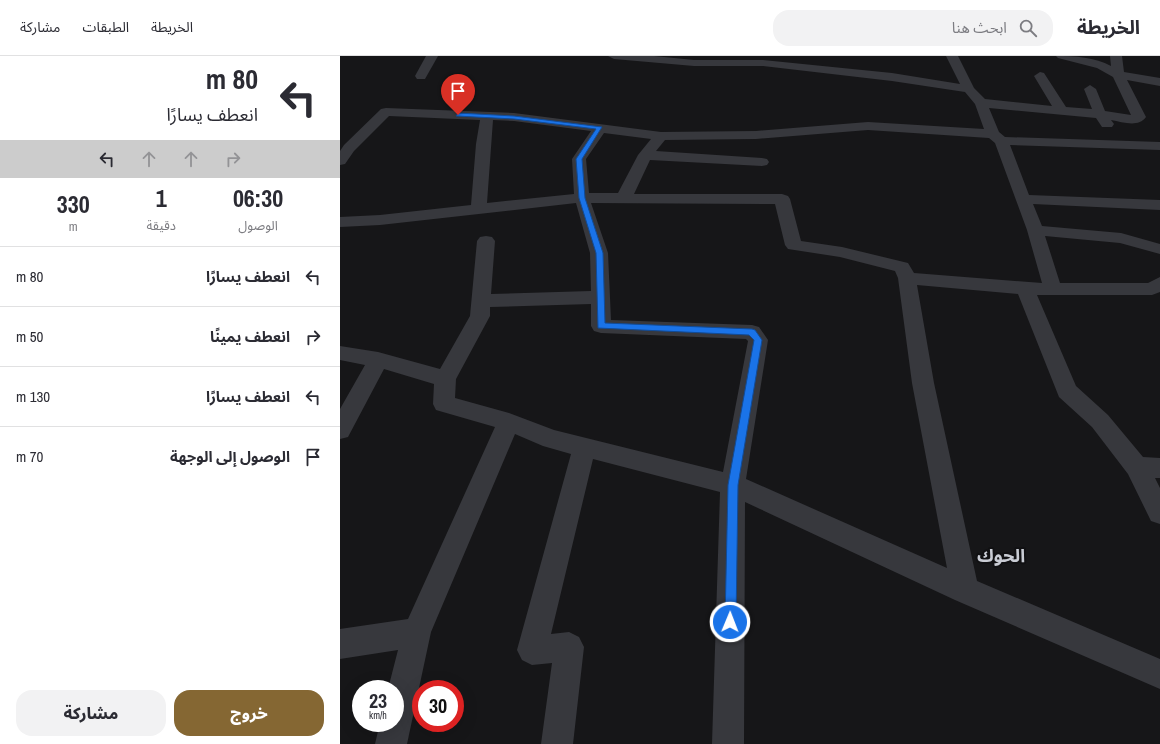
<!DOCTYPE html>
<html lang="ar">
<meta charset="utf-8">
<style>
:root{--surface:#fff;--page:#f2f2f3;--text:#2b2b33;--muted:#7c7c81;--line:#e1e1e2;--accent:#856733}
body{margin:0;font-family:"Archivo Narrow","Noto Sans Arabic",sans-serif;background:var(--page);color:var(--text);direction:rtl;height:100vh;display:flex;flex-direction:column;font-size:15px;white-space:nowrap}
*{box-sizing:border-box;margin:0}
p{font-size:13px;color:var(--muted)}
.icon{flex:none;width:22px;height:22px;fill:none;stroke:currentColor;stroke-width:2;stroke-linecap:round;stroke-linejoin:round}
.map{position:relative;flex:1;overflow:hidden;direction:ltr}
.details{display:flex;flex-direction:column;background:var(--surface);width:340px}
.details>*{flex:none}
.guide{background:#fff;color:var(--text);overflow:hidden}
.speed{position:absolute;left:12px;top:624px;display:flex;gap:8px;font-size:20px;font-weight:700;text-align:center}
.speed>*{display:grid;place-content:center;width:52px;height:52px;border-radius:50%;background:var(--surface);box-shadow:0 4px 16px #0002;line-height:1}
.speed small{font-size:10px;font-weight:400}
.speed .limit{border:6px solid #d22;background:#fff;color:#111}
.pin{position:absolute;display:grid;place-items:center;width:34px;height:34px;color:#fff;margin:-41px -17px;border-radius:50% 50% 50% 0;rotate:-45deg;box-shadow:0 0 4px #0007}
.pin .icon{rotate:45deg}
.me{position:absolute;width:44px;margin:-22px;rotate:1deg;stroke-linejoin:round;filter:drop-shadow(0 0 3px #0008)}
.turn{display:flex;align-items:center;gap:14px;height:84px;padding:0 16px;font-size:18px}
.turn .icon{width:52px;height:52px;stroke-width:2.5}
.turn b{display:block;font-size:28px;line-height:34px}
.lanes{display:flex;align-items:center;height:38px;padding:0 16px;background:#0003;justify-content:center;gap:20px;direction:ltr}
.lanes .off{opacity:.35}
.eta{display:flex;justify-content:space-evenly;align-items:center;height:68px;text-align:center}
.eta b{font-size:24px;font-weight:800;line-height:28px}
.action{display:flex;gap:8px;margin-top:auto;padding:8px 16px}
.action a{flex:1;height:46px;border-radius:16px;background:var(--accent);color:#fff;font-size:16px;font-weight:800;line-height:46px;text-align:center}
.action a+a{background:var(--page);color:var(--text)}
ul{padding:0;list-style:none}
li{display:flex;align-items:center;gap:12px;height:60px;padding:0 16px;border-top:1px solid var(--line)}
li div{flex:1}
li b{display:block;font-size:15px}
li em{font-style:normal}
header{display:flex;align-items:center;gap:24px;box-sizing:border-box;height:56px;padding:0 20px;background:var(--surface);border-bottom:1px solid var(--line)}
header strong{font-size:19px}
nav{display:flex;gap:22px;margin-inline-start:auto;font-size:14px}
.search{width:280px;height:36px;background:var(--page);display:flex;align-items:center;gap:10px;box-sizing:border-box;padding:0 14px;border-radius:16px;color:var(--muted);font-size:15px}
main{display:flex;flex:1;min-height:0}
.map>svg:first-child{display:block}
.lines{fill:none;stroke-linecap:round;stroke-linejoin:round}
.street{fill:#37383d;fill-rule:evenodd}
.route{fill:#1a73e8;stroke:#114b97}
.labels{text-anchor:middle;stroke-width:4;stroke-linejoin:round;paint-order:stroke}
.near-district-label{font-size:18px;font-weight:bold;fill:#c9ccd4;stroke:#111113}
</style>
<header>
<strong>الخريطة</strong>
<div class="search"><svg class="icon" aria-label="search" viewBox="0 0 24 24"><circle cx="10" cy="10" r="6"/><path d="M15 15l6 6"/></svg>ابحث هنا</div>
<nav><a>الخريطة</a><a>الطبقات</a><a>مشاركة</a></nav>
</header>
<main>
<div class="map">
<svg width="820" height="688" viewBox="0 0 820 688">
<rect width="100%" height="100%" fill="#161618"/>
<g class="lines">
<g class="street">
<polygon points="86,0 98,0 85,23 77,23 75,20"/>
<path d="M 268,0 L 314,0 L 354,4 L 423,4 L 552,17 L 620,28 L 606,0 L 618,0 L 634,32 L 645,43 L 712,50 L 694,20 L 700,16 L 704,17 L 726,51 L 752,53 L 744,33 L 750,29 L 756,33 L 765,55 L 791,59 L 773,21 L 757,12 L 718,2 L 716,0 C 735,0 755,1 771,10 L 770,0 L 782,0 L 784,16 L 820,22 L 820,30 L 787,24 L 806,61 C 798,72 783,66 771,64 L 774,68 L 772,71 L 762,71 L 756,62 L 649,52 L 659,76 L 665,81 L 820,86 L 820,94 L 670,89 L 689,139 L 820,144 L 820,154 L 693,148 L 702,170 L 781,177 L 820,188 L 820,198 L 780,187 L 705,180 L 720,227 L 808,227 L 820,221 L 820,236 L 812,239 L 697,239 L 736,330 L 768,359 L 803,401 L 820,402 L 820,422 L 815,422 L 820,432 L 820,468 L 811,465 L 788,418 L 752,371 L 719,341 L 678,238 L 577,229 L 594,327 L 637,525 L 820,603 L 820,633 L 615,544 L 405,446 L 404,688 L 372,688 L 380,436 L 253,403 L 211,578 L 229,576 L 239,581 L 244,591 L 233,688 L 201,688 L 212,607 L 192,609 L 182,604 L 177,594 L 231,398 L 203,390 L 175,378 L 91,576 L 67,688 L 35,688 L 40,667 L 55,667 L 55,633 L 48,633 L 58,594 L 0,603 L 0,573 L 68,563 L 155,371 L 96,354 L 93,348 L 94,328 L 44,313 L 8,381 L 0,383 L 0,353 L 25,309 L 0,304 L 0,290 L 38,296 L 100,313 L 130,260 L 137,185 L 140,181 L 146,180 L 152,181 L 155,185 L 151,238 L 251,235 L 250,197 L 236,147 L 40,169 L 0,171 L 0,161 L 40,159 L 131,149 L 136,88 L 140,64 L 49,60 L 14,95 L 5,108 L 0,109 L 0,95 L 4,89 L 41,53 L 46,52 L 174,57 L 321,76 L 416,75 L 528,66 L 644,73 L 635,48 L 625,36 L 552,25 L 423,10 L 354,10 L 274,3 ZM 153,64 L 174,65 L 251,75 L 232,103 L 234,138 L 147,147 ZM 528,74 L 649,82 L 655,87 L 687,174 L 702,227 L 574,217 L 568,207 L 502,191 L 461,185 L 450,143 L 448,140 L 442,138 L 294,138 L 310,104 L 422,110 L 427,109 L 429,106 L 427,103 L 422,102 L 316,95 L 325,84 L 416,83 ZM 264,77 L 311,83 L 298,99 L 278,137 L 249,137 L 246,103 ZM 251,147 L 435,148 L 445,189 L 448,193 L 500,201 L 555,215 L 558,222 L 572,327 L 607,512 L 406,423 L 428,284 L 419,271 L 412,269 L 271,264 L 268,197 ZM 251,248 L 251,270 L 254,275 L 261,277 L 406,283 L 408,285 L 383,416 L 214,374 L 169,357 L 115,342 L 116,323 L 150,260 L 150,251 Z"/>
</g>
</g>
<polygon class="route" points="118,57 174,60 262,71 242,103 245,142 263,197 265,267 412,273 415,274 422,284 398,429 396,566 395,570 390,572 386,570 385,566 388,429 414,284 409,279 258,272 256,197 239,142 236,103 256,73 174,63 116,60"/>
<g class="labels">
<g class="near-district-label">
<text x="661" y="506">الحوك</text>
</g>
</g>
</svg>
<div class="speed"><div>23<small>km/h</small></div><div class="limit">30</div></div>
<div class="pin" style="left:118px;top:59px;background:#d93025"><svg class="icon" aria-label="arrive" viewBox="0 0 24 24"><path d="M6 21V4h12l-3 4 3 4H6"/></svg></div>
<svg class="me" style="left:390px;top:566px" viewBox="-20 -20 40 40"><circle r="17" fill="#1a73e8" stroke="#fff" stroke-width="3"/><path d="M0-11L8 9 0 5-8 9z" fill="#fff"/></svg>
</div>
<section class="details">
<div class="guide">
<div class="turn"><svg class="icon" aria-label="left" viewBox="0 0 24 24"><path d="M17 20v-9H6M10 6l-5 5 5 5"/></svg><div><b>80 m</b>انعطف يسارًا</div></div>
<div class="lanes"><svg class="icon" aria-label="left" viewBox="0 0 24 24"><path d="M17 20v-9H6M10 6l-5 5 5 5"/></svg><svg class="icon off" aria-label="ahead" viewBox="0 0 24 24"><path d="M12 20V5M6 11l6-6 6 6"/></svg><svg class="icon off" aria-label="ahead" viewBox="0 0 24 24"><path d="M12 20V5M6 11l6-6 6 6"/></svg><svg class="icon off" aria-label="right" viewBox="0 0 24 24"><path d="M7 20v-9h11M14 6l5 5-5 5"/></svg></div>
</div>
<div class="eta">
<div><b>06:30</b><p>الوصول</p></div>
<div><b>1</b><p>دقيقة</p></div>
<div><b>330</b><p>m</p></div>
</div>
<ul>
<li><svg class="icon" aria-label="left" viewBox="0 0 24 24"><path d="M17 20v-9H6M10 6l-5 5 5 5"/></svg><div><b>انعطف يسارًا</b></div><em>80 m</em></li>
<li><svg class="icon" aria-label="right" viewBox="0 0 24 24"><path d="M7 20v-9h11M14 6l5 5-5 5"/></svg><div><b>انعطف يمينًا</b></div><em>50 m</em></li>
<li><svg class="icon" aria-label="left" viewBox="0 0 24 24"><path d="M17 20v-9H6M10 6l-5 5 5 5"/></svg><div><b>انعطف يسارًا</b></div><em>130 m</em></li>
<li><svg class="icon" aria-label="arrive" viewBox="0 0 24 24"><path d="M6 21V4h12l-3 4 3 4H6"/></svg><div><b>الوصول إلى الوجهة</b></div><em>70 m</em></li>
</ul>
<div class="action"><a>خروج</a><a>مشاركة</a></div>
</section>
</main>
